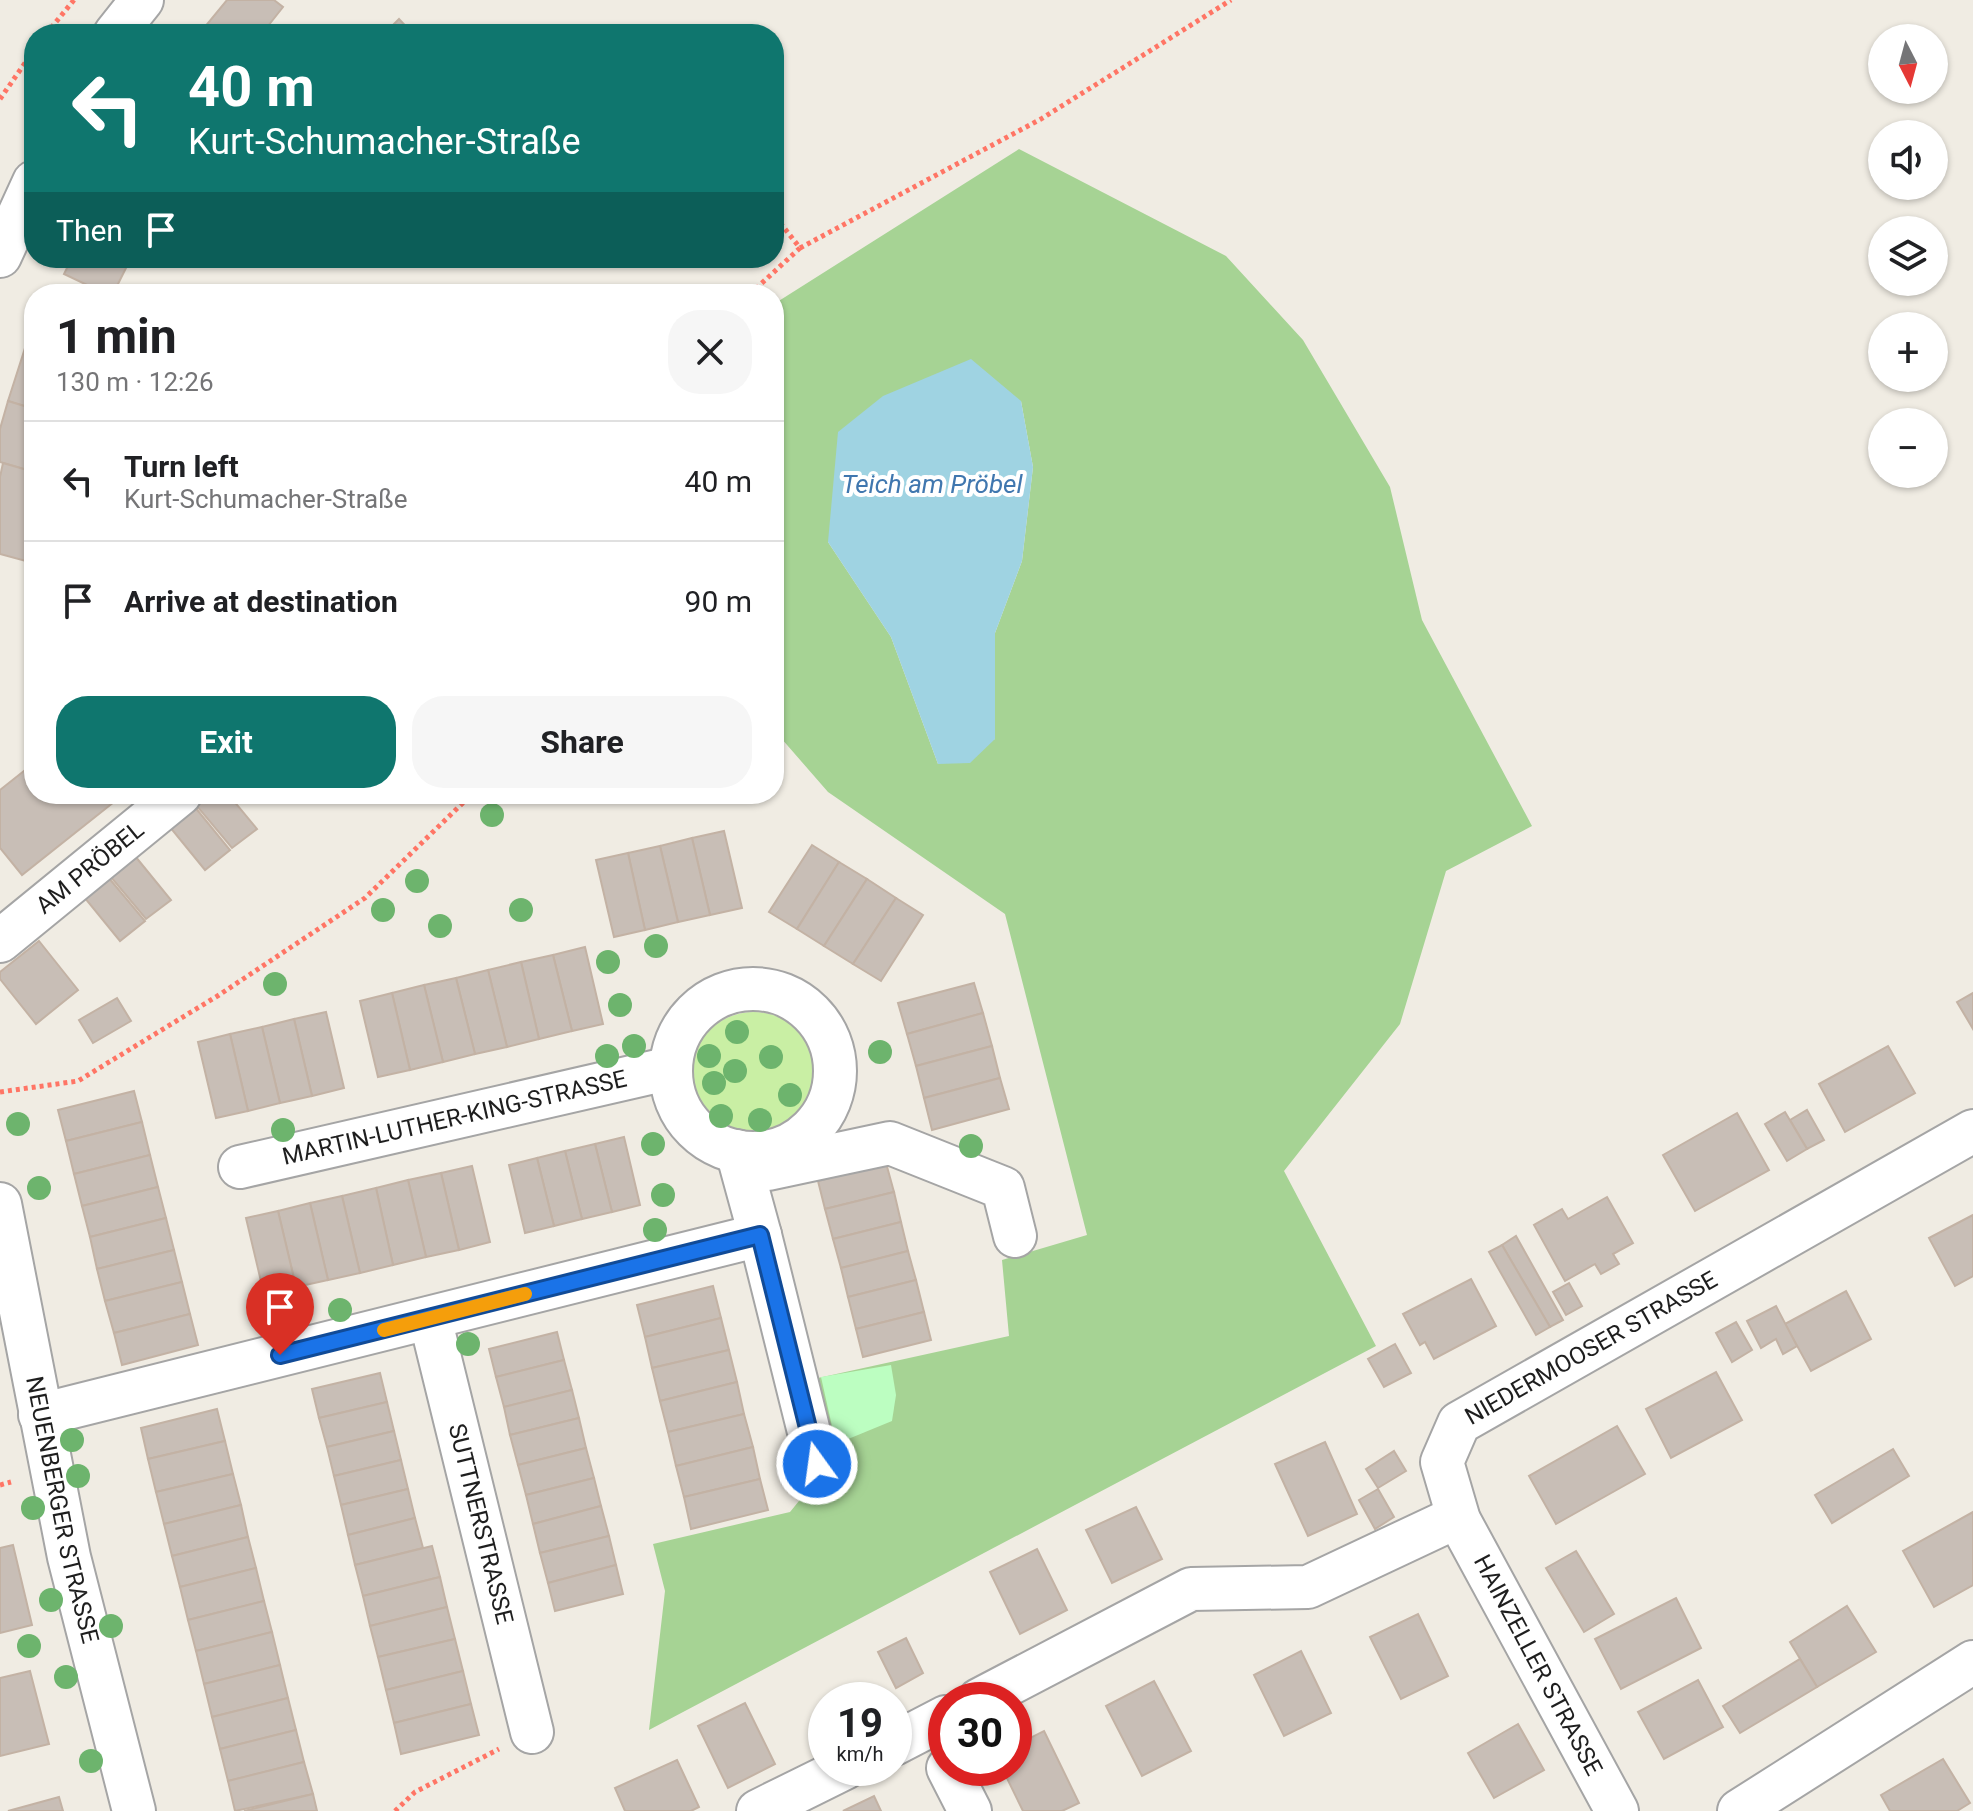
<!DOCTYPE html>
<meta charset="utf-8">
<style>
:root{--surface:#fff;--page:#f6f6f6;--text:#202124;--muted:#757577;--line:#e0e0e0;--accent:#0f766e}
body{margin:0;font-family:Roboto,sans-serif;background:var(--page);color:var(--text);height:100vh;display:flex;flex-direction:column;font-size:30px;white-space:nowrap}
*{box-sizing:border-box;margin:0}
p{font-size:26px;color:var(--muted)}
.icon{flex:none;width:44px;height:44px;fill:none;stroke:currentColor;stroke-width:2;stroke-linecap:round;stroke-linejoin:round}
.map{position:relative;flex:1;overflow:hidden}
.details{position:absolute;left:24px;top:284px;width:760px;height:520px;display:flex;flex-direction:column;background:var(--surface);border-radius:32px;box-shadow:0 2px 6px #0004}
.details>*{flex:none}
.top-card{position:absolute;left:24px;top:24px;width:760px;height:244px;border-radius:32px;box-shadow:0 2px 6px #0004;background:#0f766e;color:#fff;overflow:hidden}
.needle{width:52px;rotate:174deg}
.controls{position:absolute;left:1868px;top:24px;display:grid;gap:16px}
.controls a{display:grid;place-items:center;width:80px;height:80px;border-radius:50%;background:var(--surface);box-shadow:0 2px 6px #0004;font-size:40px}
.speed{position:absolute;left:808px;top:1682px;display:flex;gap:16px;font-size:40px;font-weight:700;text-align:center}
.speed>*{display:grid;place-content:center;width:104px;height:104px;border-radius:50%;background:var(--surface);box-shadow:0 2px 6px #0004;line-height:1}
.speed small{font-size:20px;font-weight:400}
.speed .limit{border:12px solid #d22;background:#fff;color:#111}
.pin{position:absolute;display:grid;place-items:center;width:68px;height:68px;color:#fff;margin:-82px -34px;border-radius:50% 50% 50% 0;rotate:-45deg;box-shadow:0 0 8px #0007}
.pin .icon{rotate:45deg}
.me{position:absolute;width:88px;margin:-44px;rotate:346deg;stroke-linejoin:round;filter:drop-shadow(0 0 6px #0008)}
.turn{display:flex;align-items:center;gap:28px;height:168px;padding:0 32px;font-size:36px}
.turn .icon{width:104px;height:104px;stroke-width:2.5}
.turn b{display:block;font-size:56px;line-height:68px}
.then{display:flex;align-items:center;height:76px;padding:0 32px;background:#0003;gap:16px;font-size:30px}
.round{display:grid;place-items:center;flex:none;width:84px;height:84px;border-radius:32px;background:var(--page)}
.head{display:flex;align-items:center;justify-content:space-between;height:136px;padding:0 32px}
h1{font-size:48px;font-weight:700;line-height:60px}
.button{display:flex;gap:16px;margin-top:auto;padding:16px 32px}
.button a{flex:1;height:92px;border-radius:32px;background:var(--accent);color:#fff;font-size:32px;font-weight:700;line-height:92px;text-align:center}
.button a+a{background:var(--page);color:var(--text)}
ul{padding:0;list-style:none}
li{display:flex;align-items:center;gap:24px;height:120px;padding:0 32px;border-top:2px solid var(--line)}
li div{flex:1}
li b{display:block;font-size:30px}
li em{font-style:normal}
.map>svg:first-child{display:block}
.grass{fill:#c9efa4}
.forest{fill:#a6d394;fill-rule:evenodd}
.park{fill:#bcfec1}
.water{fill:#9fd3e2}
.building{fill:#c8beb6;stroke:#c3b2a4;stroke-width:2}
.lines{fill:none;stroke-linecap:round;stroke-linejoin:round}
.minor-casing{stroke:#a5a5a5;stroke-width:46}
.path{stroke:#ff7565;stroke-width:5;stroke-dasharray:4 4;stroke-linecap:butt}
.minor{stroke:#fff;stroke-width:42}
.tree{fill:#6db46d}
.route-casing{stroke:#114b97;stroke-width:20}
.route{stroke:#1a73e8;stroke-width:14}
.slow{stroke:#f59e0b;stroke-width:14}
.labels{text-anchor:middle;stroke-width:8;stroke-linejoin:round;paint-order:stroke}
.street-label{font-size:24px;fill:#1e1e1e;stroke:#fff}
.water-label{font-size:26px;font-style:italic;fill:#4077af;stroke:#fff}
</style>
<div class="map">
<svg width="1973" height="1811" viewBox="0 0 1973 1811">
<rect width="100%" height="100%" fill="#f0ece3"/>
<circle class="grass" cx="754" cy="1076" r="64"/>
<path class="forest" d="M 1019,149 L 1226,256 L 1303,340 L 1390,487 L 1422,620 L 1532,826 L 1446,871 L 1400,1024 L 1284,1171 L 1376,1346 L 649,1730 L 665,1591 L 653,1544 L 790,1512 L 834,1458 L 818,1378 L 1009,1336 L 1002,1260 L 1087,1235 L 1005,914 L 828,792 L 774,730 L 774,304 ZM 1021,401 L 1033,467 L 1022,561 L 995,633 L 995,739 L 938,764 L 891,637 L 828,542 Z"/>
<polygon class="park" points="891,1365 896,1395 892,1421 836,1444 821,1377"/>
<polygon class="water" points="971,359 1021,401 1033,467 1022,561 995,633 995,739 970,763 938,764 891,637 828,542 838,432 883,396"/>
<g class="building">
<polygon points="227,0 274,0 283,7 268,26 278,34 199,34"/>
<polygon points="399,19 413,34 384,34"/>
<polygon points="72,258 131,258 113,294 106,294 64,274"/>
<polygon points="26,345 34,347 34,409 8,401"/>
<polygon points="8,401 34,409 34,472 0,462 0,429"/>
<polygon points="3,463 34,472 34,531 26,561 0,554 0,477"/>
<polygon points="34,763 34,794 124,794 22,875 0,848 0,790"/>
<polygon points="210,794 228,794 257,829 232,848 196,805"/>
<polygon points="194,806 230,850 205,870 169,826"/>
<polygon points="724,831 742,908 710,915 692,838"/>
<polygon points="692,838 710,915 678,922 660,846"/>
<polygon points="812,845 839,862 797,929 769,912"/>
<polygon points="660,846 678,922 645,930 628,853"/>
<polygon points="628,853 645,930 614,937 596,860"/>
<polygon points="135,856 171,900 146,919 110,876"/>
<polygon points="839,862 867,879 824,946 797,929"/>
<polygon points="108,877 145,921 120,941 84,897"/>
<polygon points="867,879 896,898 853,964 824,946"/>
<polygon points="896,898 923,915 881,981 853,964"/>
<polygon points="39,941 78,990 36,1024 0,979 0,972"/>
<polygon points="585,947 603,1024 572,1031 553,955"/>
<polygon points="553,955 572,1031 539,1039 521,962"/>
<polygon points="521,962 539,1039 507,1047 488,970"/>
<polygon points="488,970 507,1047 475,1054 456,978"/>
<polygon points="456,978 475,1054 443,1062 424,985"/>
<polygon points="974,983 983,1013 907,1034 898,1003"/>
<polygon points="424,985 443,1062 410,1070 392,993"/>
<polygon points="392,993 410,1070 378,1077 360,1001"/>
<polygon points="1973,993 1973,1029 1957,1002"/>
<polygon points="117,998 131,1021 93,1043 79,1020"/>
<polygon points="326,1012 344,1088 312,1096 294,1019"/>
<polygon points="983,1013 992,1046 916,1066 907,1034"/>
<polygon points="294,1019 312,1096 280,1103 262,1027"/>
<polygon points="262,1027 280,1103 248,1111 230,1034"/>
<polygon points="230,1034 248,1111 216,1118 198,1042"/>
<polygon points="992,1046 1000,1078 924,1098 916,1066"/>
<polygon points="1888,1046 1915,1093 1845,1132 1819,1084"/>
<polygon points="1000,1078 1009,1109 932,1130 924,1098"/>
<polygon points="134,1091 142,1122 66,1141 58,1110"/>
<polygon points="1807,1110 1824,1140 1807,1149 1790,1120"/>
<polygon points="1785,1112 1807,1149 1787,1161 1765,1124"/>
<polygon points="1737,1113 1769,1170 1695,1211 1663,1155"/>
<polygon points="142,1122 150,1155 74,1174 66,1141"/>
<polygon points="624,1137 640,1205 612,1212 595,1144"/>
<polygon points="595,1144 612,1212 582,1219 565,1151"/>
<polygon points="565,1151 582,1219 554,1226 537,1158"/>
<polygon points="150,1155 158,1187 82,1206 74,1174"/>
<polygon points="537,1158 554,1226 525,1233 509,1165"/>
<polygon points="886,1163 894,1192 825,1209 818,1181"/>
<polygon points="472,1166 490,1242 459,1250 441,1173"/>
<polygon points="441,1173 459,1250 426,1257 408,1180"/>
<polygon points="408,1180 426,1257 393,1265 376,1188"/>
<polygon points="158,1187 166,1218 90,1237 82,1206"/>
<polygon points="376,1188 393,1265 360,1273 342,1196"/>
<polygon points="894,1192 901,1222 833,1239 825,1209"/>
<polygon points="342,1196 360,1273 328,1280 310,1203"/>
<polygon points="1607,1197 1633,1243 1613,1254 1619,1264 1601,1274 1595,1264 1565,1281 1534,1225 1562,1209 1568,1219"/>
<polygon points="310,1203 328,1280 296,1287 278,1211"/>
<polygon points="278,1211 296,1287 264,1294 246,1218"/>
<polygon points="1973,1215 1973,1276 1955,1286 1929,1238"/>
<polygon points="166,1218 174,1250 97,1269 90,1237"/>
<polygon points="901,1222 908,1251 841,1268 833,1239"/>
<polygon points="1516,1236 1563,1320 1550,1327 1502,1245"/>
<polygon points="1502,1245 1550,1327 1536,1335 1489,1252"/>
<polygon points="174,1250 182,1282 105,1301 97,1269"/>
<polygon points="908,1251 916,1280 848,1297 841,1268"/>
<polygon points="1471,1279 1496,1326 1434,1359 1425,1342 1420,1345 1403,1314"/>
<polygon points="916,1280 924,1312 856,1329 848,1297"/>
<polygon points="182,1282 190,1314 114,1333 105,1301"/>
<polygon points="1569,1283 1582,1306 1566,1315 1553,1292"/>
<polygon points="713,1286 721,1318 645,1337 637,1305"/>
<polygon points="1846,1291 1871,1339 1811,1371 1785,1324"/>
<polygon points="1776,1306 1797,1346 1783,1354 1776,1339 1761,1348 1747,1321"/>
<polygon points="924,1312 931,1340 863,1357 856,1329"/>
<polygon points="190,1314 198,1345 122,1365 114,1333"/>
<polygon points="721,1318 729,1350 652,1368 645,1337"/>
<polygon points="1736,1322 1752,1350 1732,1362 1716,1333"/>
<polygon points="557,1332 564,1360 496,1377 489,1349"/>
<polygon points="1395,1344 1411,1373 1384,1387 1368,1359"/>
<polygon points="729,1350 737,1382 660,1401 652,1368"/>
<polygon points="564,1360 572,1390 504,1407 496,1377"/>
<polygon points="1716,1372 1742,1420 1671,1458 1646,1409"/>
<polygon points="380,1373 387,1402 319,1418 312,1389"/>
<polygon points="737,1382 744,1414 668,1432 660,1401"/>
<polygon points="572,1390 579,1418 510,1435 504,1407"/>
<polygon points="387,1402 394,1431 327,1447 319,1418"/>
<polygon points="217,1409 225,1441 148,1459 141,1428"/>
<polygon points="744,1414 753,1447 676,1466 668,1432"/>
<polygon points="579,1418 586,1448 518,1465 510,1435"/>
<polygon points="1617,1426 1645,1474 1556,1524 1529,1476"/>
<polygon points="394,1431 401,1460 334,1476 327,1447"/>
<polygon points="225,1441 233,1474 156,1492 148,1459"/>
<polygon points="1325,1442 1357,1514 1308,1536 1275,1464"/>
<polygon points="753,1447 760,1479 684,1497 676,1466"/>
<polygon points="586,1448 594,1478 526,1495 518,1465"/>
<polygon points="1893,1449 1909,1476 1832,1523 1815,1495"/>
<polygon points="1394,1451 1406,1471 1378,1488 1366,1469"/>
<polygon points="401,1460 408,1489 341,1505 334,1476"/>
<polygon points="233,1474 241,1505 164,1524 156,1492"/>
<polygon points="594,1478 601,1506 533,1524 526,1495"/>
<polygon points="760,1479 768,1510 691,1529 684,1497"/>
<polygon points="408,1489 415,1518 348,1535 341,1505"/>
<polygon points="1378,1489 1394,1517 1375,1529 1359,1500"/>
<polygon points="241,1505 248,1537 172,1556 164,1524"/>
<polygon points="601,1506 609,1536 540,1553 533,1524"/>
<polygon points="1136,1507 1162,1559 1112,1583 1086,1530"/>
<polygon points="1973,1512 1973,1585 1934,1607 1903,1551"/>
<polygon points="415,1518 423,1548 355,1565 348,1535"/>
<polygon points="609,1536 616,1565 548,1583 540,1553"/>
<polygon points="248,1537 256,1568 180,1587 172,1556"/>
<polygon points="13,1545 32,1625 0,1633 0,1548"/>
<polygon points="432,1546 440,1577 363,1596 355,1565"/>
<polygon points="1037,1549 1067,1610 1020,1634 990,1572"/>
<polygon points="1576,1551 1614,1614 1584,1632 1546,1568"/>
<polygon points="616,1565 623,1594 555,1611 548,1583"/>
<polygon points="256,1568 264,1601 188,1620 180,1587"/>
<polygon points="440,1577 447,1607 370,1626 363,1596"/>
<polygon points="1676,1598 1701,1648 1621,1689 1595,1639"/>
<polygon points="264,1601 272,1632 196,1651 188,1620"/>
<polygon points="1847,1606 1876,1652 1817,1687 1790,1642"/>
<polygon points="447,1607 455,1639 378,1657 370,1626"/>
<polygon points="1418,1614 1448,1676 1401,1699 1370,1637"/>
<polygon points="272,1632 280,1665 204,1684 196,1651"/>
<polygon points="906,1638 923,1673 896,1688 878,1652"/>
<polygon points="455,1639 463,1671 386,1690 378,1657"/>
<polygon points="1301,1651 1331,1713 1284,1736 1254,1675"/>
<polygon points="1800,1659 1817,1687 1740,1733 1723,1706"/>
<polygon points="280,1665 288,1698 212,1717 204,1684"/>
<polygon points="30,1671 49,1744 0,1756 0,1678"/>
<polygon points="463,1671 471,1704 394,1723 386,1690"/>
<polygon points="1698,1680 1723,1727 1664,1759 1638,1712"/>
<polygon points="1154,1681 1191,1751 1142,1776 1106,1706"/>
<polygon points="288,1698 296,1730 220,1749 212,1717"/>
<polygon points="745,1703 775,1764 728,1788 698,1726"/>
<polygon points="471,1704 479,1735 401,1754 394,1723"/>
<polygon points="1518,1724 1544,1770 1494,1798 1468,1753"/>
<polygon points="296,1730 304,1762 228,1781 220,1749"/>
<polygon points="1044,1731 1079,1803 1062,1811 1023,1811 1002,1768 1014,1768 1014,1746"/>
<polygon points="1943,1759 1970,1803 1957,1811 1890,1811 1881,1795"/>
<polygon points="677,1760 699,1807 691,1811 625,1811 615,1788"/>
<polygon points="304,1762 313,1794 235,1811 228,1781"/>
<polygon points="313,1794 317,1811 244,1811"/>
<polygon points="874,1796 881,1811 843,1811"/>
<polygon points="59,1797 63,1811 8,1811"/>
</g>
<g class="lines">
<g class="minor-casing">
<g id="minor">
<polyline points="115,34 142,0"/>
<polyline points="0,256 34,182"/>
<path id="s1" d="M 0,941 L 180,794"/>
<circle cx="753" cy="1071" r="82"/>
<path id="s2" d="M 240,1167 L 671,1068"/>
<polyline points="768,1169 890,1143 1003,1188 1015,1236"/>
<path id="s3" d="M 0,1204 L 69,1557 L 134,1811"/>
<polyline points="760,1235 817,1464"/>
<path id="s4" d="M 430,1318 L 532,1732"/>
<polyline points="40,1415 760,1235 737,1151"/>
<polyline points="979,1700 1191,1589 1308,1587 1442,1524 1459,1520"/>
<polyline points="894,1744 946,1717"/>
<polyline points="948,1768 970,1811"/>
<polyline points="758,1811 845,1768"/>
<path id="s5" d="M 1617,1811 L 1459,1520 L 1442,1462 L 1459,1423 L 1973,1131"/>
<polyline points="1739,1811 1973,1662"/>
</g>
</g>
<g class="path">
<polyline points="46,34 74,0"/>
<polyline points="0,99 34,50"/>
<polyline points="800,248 1041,119 1231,0"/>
<polyline points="750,294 800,248 774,215"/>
<polyline points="0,1092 78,1081 219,995 365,898 472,794"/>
<polyline points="0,1485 11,1482"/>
<polyline points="395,1811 415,1792 499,1749"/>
</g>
<use href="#minor" class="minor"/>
</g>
<g class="tree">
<circle cx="492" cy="815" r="12"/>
<circle cx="417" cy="881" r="12"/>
<circle cx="383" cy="910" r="12"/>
<circle cx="521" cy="910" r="12"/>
<circle cx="440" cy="926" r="12"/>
<circle cx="656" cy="946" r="12"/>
<circle cx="608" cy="962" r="12"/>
<circle cx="275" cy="984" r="12"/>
<circle cx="620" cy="1005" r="12"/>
<circle cx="737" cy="1032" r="12"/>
<circle cx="634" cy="1046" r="12"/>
<circle cx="880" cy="1052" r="12"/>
<circle cx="607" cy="1056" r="12"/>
<circle cx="709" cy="1056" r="12"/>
<circle cx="771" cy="1057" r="12"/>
<circle cx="735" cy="1071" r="12"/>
<circle cx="714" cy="1083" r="12"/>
<circle cx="790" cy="1095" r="12"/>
<circle cx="721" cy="1116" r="12"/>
<circle cx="760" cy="1120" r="12"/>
<circle cx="18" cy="1124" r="12"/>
<circle cx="283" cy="1130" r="12"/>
<circle cx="653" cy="1144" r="12"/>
<circle cx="971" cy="1146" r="12"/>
<circle cx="39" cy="1188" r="12"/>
<circle cx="663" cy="1195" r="12"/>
<circle cx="655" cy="1230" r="12"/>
<circle cx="340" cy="1310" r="12"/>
<circle cx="275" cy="1326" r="12"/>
<circle cx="468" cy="1344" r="12"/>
<circle cx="72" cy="1440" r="12"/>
<circle cx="78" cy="1476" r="12"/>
<circle cx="33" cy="1508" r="12"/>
<circle cx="51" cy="1600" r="12"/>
<circle cx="111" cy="1626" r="12"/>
<circle cx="29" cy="1646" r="12"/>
<circle cx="66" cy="1677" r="12"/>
<circle cx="91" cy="1761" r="12"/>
</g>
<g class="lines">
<g class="route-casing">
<polyline id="route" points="280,1355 760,1235 817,1464"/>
</g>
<use href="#route" class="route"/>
<polyline class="slow" points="384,1330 525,1294"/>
</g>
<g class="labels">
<g class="street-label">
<text dy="8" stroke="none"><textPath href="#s1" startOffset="116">AM PRÖBEL</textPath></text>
<text dy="8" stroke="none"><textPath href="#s2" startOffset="220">MARTIN-LUTHER-KING-STRASSE</textPath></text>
<text dy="8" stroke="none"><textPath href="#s5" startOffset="586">NIEDERMOOSER STRASSE</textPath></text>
<text dy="8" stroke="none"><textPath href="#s3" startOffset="312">NEUENBERGER STRASSE</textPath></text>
<text dy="8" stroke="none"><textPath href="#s4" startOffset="212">SUTTNERSTRASSE</textPath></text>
<text transform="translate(1538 1665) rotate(62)" y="8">HAINZELLER STRASSE</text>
</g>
<g class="water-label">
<text x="932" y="493">Teich am Pröbel</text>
</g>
</g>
</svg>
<div class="controls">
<a><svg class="needle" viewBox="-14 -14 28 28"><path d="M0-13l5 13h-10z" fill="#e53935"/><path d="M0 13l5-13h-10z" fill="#757577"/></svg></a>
<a><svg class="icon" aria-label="sound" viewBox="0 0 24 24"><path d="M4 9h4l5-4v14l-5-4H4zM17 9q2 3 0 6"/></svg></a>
<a><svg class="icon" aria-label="layers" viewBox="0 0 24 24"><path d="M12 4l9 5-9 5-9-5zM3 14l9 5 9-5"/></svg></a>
<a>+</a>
<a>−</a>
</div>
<div class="speed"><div>19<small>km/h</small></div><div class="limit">30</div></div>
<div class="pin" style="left:280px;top:1355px;background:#d93025"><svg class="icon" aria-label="arrive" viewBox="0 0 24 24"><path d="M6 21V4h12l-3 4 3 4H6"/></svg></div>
<svg class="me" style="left:817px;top:1464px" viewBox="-20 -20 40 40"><circle r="17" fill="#1a73e8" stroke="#fff" stroke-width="3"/><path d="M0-11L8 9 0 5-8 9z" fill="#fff"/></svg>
<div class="top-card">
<div class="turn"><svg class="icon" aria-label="left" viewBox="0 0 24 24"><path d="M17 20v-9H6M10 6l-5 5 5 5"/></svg><div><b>40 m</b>Kurt-Schumacher-Straße</div></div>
<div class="then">Then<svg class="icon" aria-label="arrive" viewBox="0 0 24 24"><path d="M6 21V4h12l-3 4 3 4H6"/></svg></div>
</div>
<section class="details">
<div class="head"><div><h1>1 min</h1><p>130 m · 12:26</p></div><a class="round"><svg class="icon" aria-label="close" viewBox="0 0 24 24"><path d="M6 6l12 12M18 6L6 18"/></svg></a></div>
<ul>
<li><svg class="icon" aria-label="left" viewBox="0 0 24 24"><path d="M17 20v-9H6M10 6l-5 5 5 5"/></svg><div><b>Turn left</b><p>Kurt-Schumacher-Straße</p></div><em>40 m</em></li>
<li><svg class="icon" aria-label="arrive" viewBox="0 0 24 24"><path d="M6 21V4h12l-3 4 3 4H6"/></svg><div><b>Arrive at destination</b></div><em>90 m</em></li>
</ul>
<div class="button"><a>Exit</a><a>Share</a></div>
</section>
</div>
